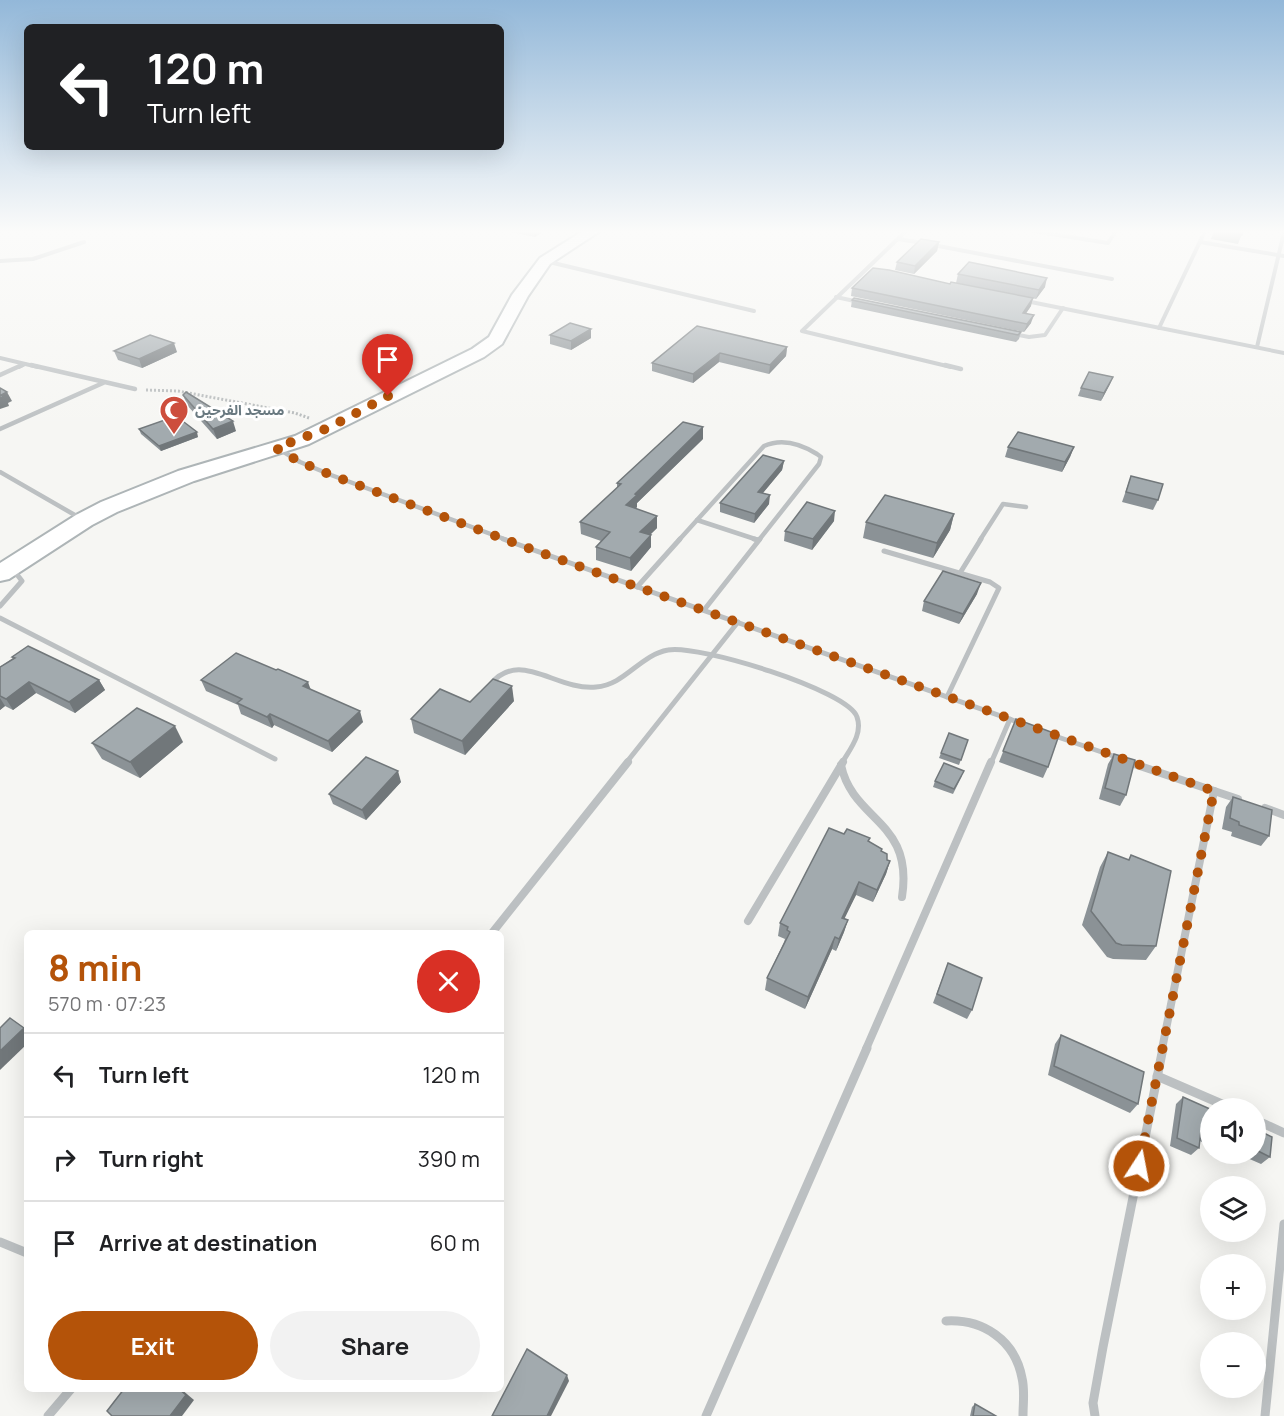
<!DOCTYPE html>
<meta charset="utf-8">
<style>
:root{--surface:#fff;--page:#f2f2f2;--text:#202124;--muted:#757577;--line:#e0e0e0;--accent:#b45309}
body{margin:0;font-family:Manrope,"Noto Sans Arabic",sans-serif;background:var(--page);color:var(--text);height:100vh;display:flex;flex-direction:column;font-size:22px;white-space:nowrap}
*{box-sizing:border-box;margin:0}
p{font-size:20px;color:var(--muted)}
.icon{flex:none;width:33px;height:33px;fill:none;stroke:currentColor;stroke-width:2;stroke-linecap:round;stroke-linejoin:round}
.map{position:relative;flex:1;overflow:hidden}
.sheet{position:absolute;left:24px;top:930px;width:480px;height:462px;display:flex;flex-direction:column;background:var(--surface);border-radius:9px;box-shadow:0 6px 24px #0002}
.sheet>*{flex:none}
.guide{position:absolute;left:24px;top:24px;width:480px;height:126px;border-radius:9px;box-shadow:0 6px 24px #0002;background:#202124;color:#fff;overflow:hidden}
.tools{position:absolute;left:1200px;top:1098px;display:grid;gap:12px}
.tools a{display:grid;place-items:center;width:66px;height:66px;border-radius:50%;background:var(--surface);box-shadow:0 6px 24px #0002;font-size:30px}
.pin{position:absolute;display:grid;place-items:center;width:51px;height:51px;color:#fff;margin:-62px -26px;border-radius:50% 50% 50% 0;rotate:-45deg;box-shadow:0 0 6px #0007}
.pin .icon{rotate:45deg}
.me{position:absolute;width:66px;margin:-33px;rotate:11deg;stroke-linejoin:round;filter:drop-shadow(0 0 4px #0008)}
.turn{display:flex;align-items:center;gap:21px;height:126px;padding:0 24px;font-size:27px}
.turn .icon{width:78px;height:78px;stroke-width:2.5}
.turn b{display:block;font-size:42px;line-height:51px}
.round{display:grid;place-items:center;flex:none;width:63px;height:63px;border-radius:32px;background:var(--page)}
.headline{display:flex;align-items:center;justify-content:space-between;height:102px;padding:0 24px}
h1{font-size:36px;font-weight:700;line-height:45px;color:var(--accent)}
.action{display:flex;gap:12px;margin-top:auto;padding:12px 24px}
.action a{flex:1;height:69px;border-radius:36px;background:var(--accent);color:#fff;font-size:24px;font-weight:700;line-height:69px;text-align:center}
.action a+a{background:var(--page);color:var(--text)}
ul{padding:0;list-style:none}
li{display:flex;align-items:center;gap:18px;height:84px;padding:0 24px;border-top:2px solid var(--line)}
li div{flex:1}
li b{display:block;font-size:22px}
li em{font-style:normal}
.map>svg:first-child{display:block}
.lines{fill:none;stroke-linecap:round;stroke-linejoin:round}
.secondary-casing{stroke:#aeb5b7;stroke-width:4}
.path{stroke:#b6babb;stroke-width:3;stroke-dasharray:2 2;stroke-linecap:butt}
.street-far4{stroke:#bcc0c2;stroke-width:4}
.street-far3{stroke:#bcc0c2;stroke-width:4.5}
.street-far2{stroke:#bcc0c2;stroke-width:5}
.street-far1{stroke:#bcc0c2;stroke-width:8}
.street{stroke:#bcc0c2;stroke-width:9}
.secondary{fill:#fff;fill-rule:evenodd}
.wall{fill:#8b9296}
.shaded-wall{fill:#71777a}
.building{fill:#a2aaae;stroke:#71777a;stroke-width:1.5}
.route{stroke:#b45309;stroke-width:10;stroke-dasharray:0 18}
.labels{text-anchor:middle;stroke-width:6;stroke-linejoin:round;paint-order:stroke}
.far-poi-label{font-size:14px;font-weight:bold;fill:#697980;stroke:#fff;text-anchor:start}
</style>
<div class="map">
<svg width="1284" height="1416" viewBox="0 0 1284 1416">
<rect width="100%" height="100%" fill="#f6f6f3"/>
<g class="lines">
<g class="secondary-casing">
<polygon id="secondary" points="583,231 600,231 550,264 528,296 502,344 484,357 309,444 194,481 117,512 92,525 9,579 0,581 0,563 76,515 101,502 178,471 295,436 472,349 489,337 512,295 540,258"/>
</g>
<polyline class="path" points="146,390 178,391 295,413 309,418"/>
<g class="street-far4">
<polyline points="906,231 802,331 951,367"/>
<polyline points="1033,231 1108,243 1116,231"/>
<polyline points="898,239 923,243"/>
<polyline points="1200,242 1284,256"/>
<polyline points="933,245 1112,279"/>
<polyline points="0,261 33,259 84,242"/>
<polyline points="545,261 754,311"/>
<polyline points="836,297 859,302"/>
<polyline points="1026,301 1284,353"/>
<polyline points="1159,328 1205,231"/>
<polyline points="1013,334 1029,337 1045,335 1063,308"/>
<polyline points="1257,347 1284,232"/>
<polyline points="0,358 38,367"/>
<polyline points="19,367 25,364"/>
</g>
<g class="street-far3">
<polyline points="31,365 135,389"/>
<polyline points="945,365 961,369"/>
<polyline points="0,375 22,365"/>
<polyline points="0,429 103,383"/>
<polyline points="279,449 300,462 331,475 507,540"/>
<polyline points="0,472 80,518"/>
<polyline points="697,520 758,540"/>
<path d="M 679,540 L 764,446 C 782,438 801,444 817,454 L 821,457 L 819,464 L 759,540"/>
<polyline points="980,540 1003,504 1026,507"/>
</g>
<g class="street-far2">
<polyline points="503,539 1023,724"/>
<polyline points="754,539 758,540"/>
<polyline points="884,551 990,582 999,588 947,697"/>
<polyline points="960,573 981,539"/>
<polyline points="637,587 680,539"/>
<polyline points="0,606 22,581 12,568"/>
<polyline points="704,610 760,539"/>
<polyline points="0,618 275,759"/>
<path d="M 490,685 C 519,648 556,691 596,687 C 625,685 640,655 668,650 C 697,644 848,690 857,717 C 863,734 850,749 842,763"/>
<polyline points="1052,735 1119,758"/>
<polyline points="1128,762 1131,763"/>
<polyline points="626,763 738,622"/>
<polyline points="991,763 1010,719"/>
</g>
<g class="street-far1">
<polyline points="1128,762 1238,799"/>
<path d="M 841,765 C 853,822 914,820 902,897"/>
<polyline points="1265,808 1284,815"/>
<polyline points="748,921 843,762"/>
<polyline points="492,933 628,762"/>
<polyline points="866,1049 991,762"/>
<polyline points="1162,1049 1214,791"/>
</g>
<g class="street">
<polyline points="1157,1076 1231,1108"/>
<polyline points="1256,1120 1284,1133"/>
<polyline points="0,1242 27,1253"/>
<path d="M 946,1321 C 983,1319 1015,1340 1022,1378 C 1025,1390 1023,1403 1023,1416"/>
<polyline points="48,1416 71,1389"/>
<polyline points="706,1416 867,1048"/>
<polyline points="1095,1416 1093,1403 1103,1347 1163,1048"/>
<polyline points="1265,1416 1284,1224"/>
</g>
<use href="#secondary" class="secondary"/>
</g>
<g class="wall">
<polygon points="506,231 544,231 535,237"/>
<polygon points="1214,231 1243,231 1238,244 1211,239"/>
<polygon points="939,242 937,251 914,274 895,270 897,262"/>
<polygon points="958,274 1045,287 1036,299 956,283"/>
<polygon points="852,288 1031,306 1026,313 1031,323 1024,332 851,296"/>
<polygon points="852,300 1021,332 1019,339 1016,342 851,307"/>
<polygon points="697,326 787,347 786,356 769,374 719,362 693,383 652,371 652,363"/>
<polygon points="591,329 591,338 571,350 550,344 550,335"/>
<polygon points="114,351 177,352 142,368 118,360"/>
<polygon points="1113,377 1110,384 1101,401 1078,396 1081,388"/>
<polygon points="183,395 236,431 217,439 187,405"/>
<polygon points="139,429 198,437 161,451 141,434"/>
<polygon points="703,439 637,503 637,507 636,508 657,528 650,535 651,547 631,571 596,560 596,547 601,541 581,534 580,522 617,488 617,483"/>
<polygon points="1008,447 1074,447 1070,457 1062,472 1005,457"/>
<polygon points="784,461 782,470 763,493 769,504 754,523 720,512 720,503"/>
<polygon points="1131,476 1158,500 1153,510 1122,502"/>
<polygon points="954,514 950,530 933,558 863,538 866,522"/>
<polygon points="834,521 812,550 784,541 785,531"/>
<polygon points="977,594 959,624 922,611 924,601"/>
<polygon points="12,657 99,680 105,690 75,713 36,693 13,710 5,706 0,710 0,667 13,658"/>
<polygon points="201,680 311,690 363,722 332,752 274,725 272,728 241,714 238,705 206,691"/>
<polygon points="514,701 465,755 414,733 411,719 470,702"/>
<polygon points="1016,719 1048,767 1043,778 999,762"/>
<polygon points="968,740 959,765 939,758 941,753"/>
<polygon points="183,742 140,778 102,759 92,743"/>
<polygon points="1114,754 1126,795 1120,806 1099,799 1108,764"/>
<polygon points="962,776 953,794 933,787 935,781"/>
<polygon points="401,782 366,820 333,804 329,794"/>
<polygon points="1233,797 1269,836 1261,846 1231,836 1232,832 1222,829 1226,807"/>
<polygon points="844,834 868,842 882,851 887,860 890,861 886,874 873,902 856,895 844,918 848,920 844,932 836,951 832,949 805,1009 765,990 767,978 784,942 785,939 778,936 780,923"/>
<polygon points="1108,852 1128,860 1131,855 1156,946 1146,960 1113,959 1107,957 1082,925 1100,867"/>
<polygon points="948,963 972,1010 967,1019 933,1003"/>
<polygon points="1061,1035 1138,1104 1130,1113 1048,1075 1055,1044"/>
<polygon points="1183,1097 1210,1109 1210,1146 1200,1141 1199,1148 1191,1155 1170,1146 1176,1104"/>
<polygon points="1256,1129 1270,1157 1261,1164 1238,1154 1256,1154"/>
<polygon points="975,1404 996,1416 970,1416 972,1407"/>
</g>
<g class="shaded-wall">
<polygon points="538,231 544,231 535,237 535,233"/>
<polygon points="939,242 937,251 914,274 915,266"/>
<polygon points="1047,278 1045,287 1036,299 1039,290"/>
<polygon points="1033,298 1031,306 1021,321 1023,313"/>
<polygon points="1034,315 1031,323 1024,332 1027,324"/>
<polygon points="591,329 591,338 571,350 571,341"/>
<polygon points="174,343 177,352 142,368 139,359"/>
<polygon points="787,347 786,356 769,374 770,365"/>
<polygon points="720,353 719,362 693,383 693,374"/>
<polygon points="1113,377 1110,384 1101,401 1104,393"/>
<polygon points="7,392 12,401 8,403 9,406 0,409 0,398 1,395"/>
<polygon points="233,421 236,431 217,439 213,429"/>
<polygon points="703,427 703,439 637,503 637,507 626,518 626,505 635,494"/>
<polygon points="197,432 198,437 161,451 159,446"/>
<polygon points="1074,447 1070,457 1062,472 1065,462"/>
<polygon points="784,461 782,470 757,500 758,492"/>
<polygon points="770,495 769,504 754,523 755,514"/>
<polygon points="835,511 834,521 812,550 813,539"/>
<polygon points="954,514 950,530 933,558 937,543"/>
<polygon points="657,516 657,528 640,544 640,532"/>
<polygon points="651,535 651,547 631,571 630,558"/>
<polygon points="981,583 977,594 959,624 963,614"/>
<polygon points="99,680 105,690 75,713 69,702"/>
<polygon points="29,682 36,693 13,710 6,699"/>
<polygon points="308,682 312,693 303,686"/>
<polygon points="512,686 514,701 465,755 462,741"/>
<polygon points="0,698 5,706 0,710"/>
<polygon points="360,711 363,722 332,752 328,741"/>
<polygon points="270,714 274,725 272,728 267,717"/>
<polygon points="175,726 183,742 140,778 130,762"/>
<polygon points="398,771 401,782 366,820 362,810"/>
<polygon points="890,861 886,874 873,902 877,890"/>
<polygon points="859,882 856,895 839,930 842,918"/>
<polygon points="848,920 844,932 836,951 839,939"/>
<polygon points="835,937 832,949 805,1009 808,997"/>
<polygon points="24,1028 27,1031 27,1044 0,1070 0,1051"/>
<polygon points="567,1375 569,1381 551,1416 547,1416"/>
<polygon points="179,1389 181,1389 194,1400 182,1416 170,1416"/>
</g>
<g class="building">
<polygon points="525,231 538,231 535,233"/>
<polygon points="1214,231 1243,231 1242,235"/>
<polygon points="921,239 939,242 915,266 897,262"/>
<polygon points="969,262 1047,278 1039,290 958,274"/>
<polygon points="873,268 889,270 950,284 951,282 1033,298 1023,313 1034,315 1027,324 852,288"/>
<polygon points="854,298 1021,332 1018,335 852,300"/>
<polygon points="570,323 591,329 571,341 550,335"/>
<polygon points="697,326 787,347 770,365 720,353 693,374 652,363"/>
<polygon points="150,335 174,343 139,359 114,351"/>
<polygon points="1089,372 1113,377 1104,393 1081,388"/>
<polygon points="0,388 7,392 1,395 4,396 0,398"/>
<polygon points="186,392 233,421 213,429 183,395"/>
<polygon points="176,416 197,432 159,446 139,429"/>
<polygon points="683,422 703,427 635,494 637,495 626,505 657,516 640,532 651,535 630,558 596,547 610,532 580,522 621,484 617,483"/>
<polygon points="1018,432 1074,447 1065,462 1008,447"/>
<polygon points="763,455 784,461 758,492 770,495 755,514 720,503"/>
<polygon points="1131,476 1163,484 1158,500 1126,492"/>
<polygon points="885,495 954,514 937,543 866,522"/>
<polygon points="807,502 835,511 813,539 785,531"/>
<polygon points="943,571 981,583 963,614 924,601"/>
<polygon points="28,646 99,680 69,702 29,682 6,699 0,696 0,667 15,658 12,657"/>
<polygon points="236,653 276,670 278,669 308,682 303,686 360,711 328,741 270,714 267,717 237,703 242,699 201,680"/>
<polygon points="493,679 512,686 462,741 411,719 440,689 470,702"/>
<polygon points="137,708 175,726 130,762 92,743"/>
<polygon points="1016,719 1059,735 1048,767 1003,751"/>
<polygon points="949,733 968,740 961,760 941,753"/>
<polygon points="1114,754 1135,760 1126,795 1105,788"/>
<polygon points="366,757 398,771 362,810 329,794"/>
<polygon points="944,763 964,771 954,789 935,781"/>
<polygon points="1233,797 1272,810 1269,836 1239,825 1239,822 1230,818"/>
<polygon points="829,828 844,834 847,829 870,838 868,841 882,849 881,851 887,854 887,860 890,861 877,890 859,882 842,918 848,920 839,939 835,937 808,997 767,978 790,932 787,930 788,927 780,923"/>
<polygon points="1108,852 1129,860 1131,855 1171,871 1156,946 1122,945 1116,943 1091,911"/>
<polygon points="948,963 982,978 972,1010 937,994"/>
<polygon points="10,1018 24,1028 0,1051 0,1028"/>
<polygon points="1061,1035 1144,1072 1138,1104 1054,1066"/>
<polygon points="1183,1097 1210,1109 1210,1134 1201,1130 1199,1148 1177,1138"/>
<polygon points="1256,1129 1272,1137 1270,1157 1256,1150"/>
<polygon points="527,1349 567,1375 547,1416 492,1416"/>
<polygon points="124,1389 179,1389 186,1395 170,1416 112,1416 107,1411"/>
<polygon points="975,1404 996,1416 973,1416"/>
</g>
<linearGradient id="sky" x2="0" y2="1"><stop stop-color="#93b8d9"/><stop offset="0.54" stop-color="#fbfbfa"/><stop offset="1" stop-color="#fbfbfa" stop-opacity="0"/></linearGradient>
<rect width="1284" height="429" fill="url(#sky)"/>
<g class="lines">
<polyline class="route" points="388,396 328,428 276,448 300,462 331,475 539,552 1214,791 1139,1166"/>
</g>
<defs>
<g id="mosque-pin" transform="scale(1.5)"><path d="M0 17L-7.5 6A9.5 9.5 0 1 1 7.5 6Z" fill="#cd4e3d" stroke="#fff"/><path d="M3.5-4.9A6 6 0 1 0 3.5 4.9A5 5 0 1 1 3.5-4.9Z" fill="#fff"/></g>
</defs>
<g fill-rule="evenodd">
<use href="#mosque-pin" x="174" y="410"/>
</g>
<g class="labels">
<g class="far-poi-label">
<text x="195" y="415">مسجد الفرحين</text>
</g>
</g>
</svg>
<div class="tools">
<a><svg class="icon" aria-label="sound" viewBox="0 0 24 24"><path d="M4 9h4l5-4v14l-5-4H4zM17 9q2 3 0 6"/></svg></a>
<a><svg class="icon" aria-label="layers" viewBox="0 0 24 24"><path d="M12 4l9 5-9 5-9-5zM3 14l9 5 9-5"/></svg></a>
<a>+</a>
<a>−</a>
</div>
<div class="pin" style="left:388px;top:396px;background:#d93025"><svg class="icon" aria-label="arrive" viewBox="0 0 24 24"><path d="M6 21V4h12l-3 4 3 4H6"/></svg></div>
<svg class="me" style="left:1139px;top:1166px" viewBox="-20 -20 40 40"><circle r="17" fill="#b45309" stroke="#fff" stroke-width="3"/><path d="M0-11L8 9 0 5-8 9z" fill="#fff"/></svg>
<div class="guide">
<div class="turn"><svg class="icon" aria-label="left" viewBox="0 0 24 24"><path d="M17 20v-9H6M10 6l-5 5 5 5"/></svg><div><b>120 m</b>Turn left</div></div>
</div>
<section class="sheet">
<div class="headline"><div><h1>8 min</h1><p>570 m · 07:23</p></div><a class="round" style="background:#d93025;color:#fff"><svg class="icon" aria-label="close" viewBox="0 0 24 24"><path d="M6 6l12 12M18 6L6 18"/></svg></a></div>
<ul>
<li><svg class="icon" aria-label="left" viewBox="0 0 24 24"><path d="M17 20v-9H6M10 6l-5 5 5 5"/></svg><div><b>Turn left</b></div><em>120 m</em></li>
<li><svg class="icon" aria-label="right" viewBox="0 0 24 24"><path d="M7 20v-9h11M14 6l5 5-5 5"/></svg><div><b>Turn right</b></div><em>390 m</em></li>
<li><svg class="icon" aria-label="arrive" viewBox="0 0 24 24"><path d="M6 21V4h12l-3 4 3 4H6"/></svg><div><b>Arrive at destination</b></div><em>60 m</em></li>
</ul>
<div class="action"><a>Exit</a><a>Share</a></div>
</section>
</div>
